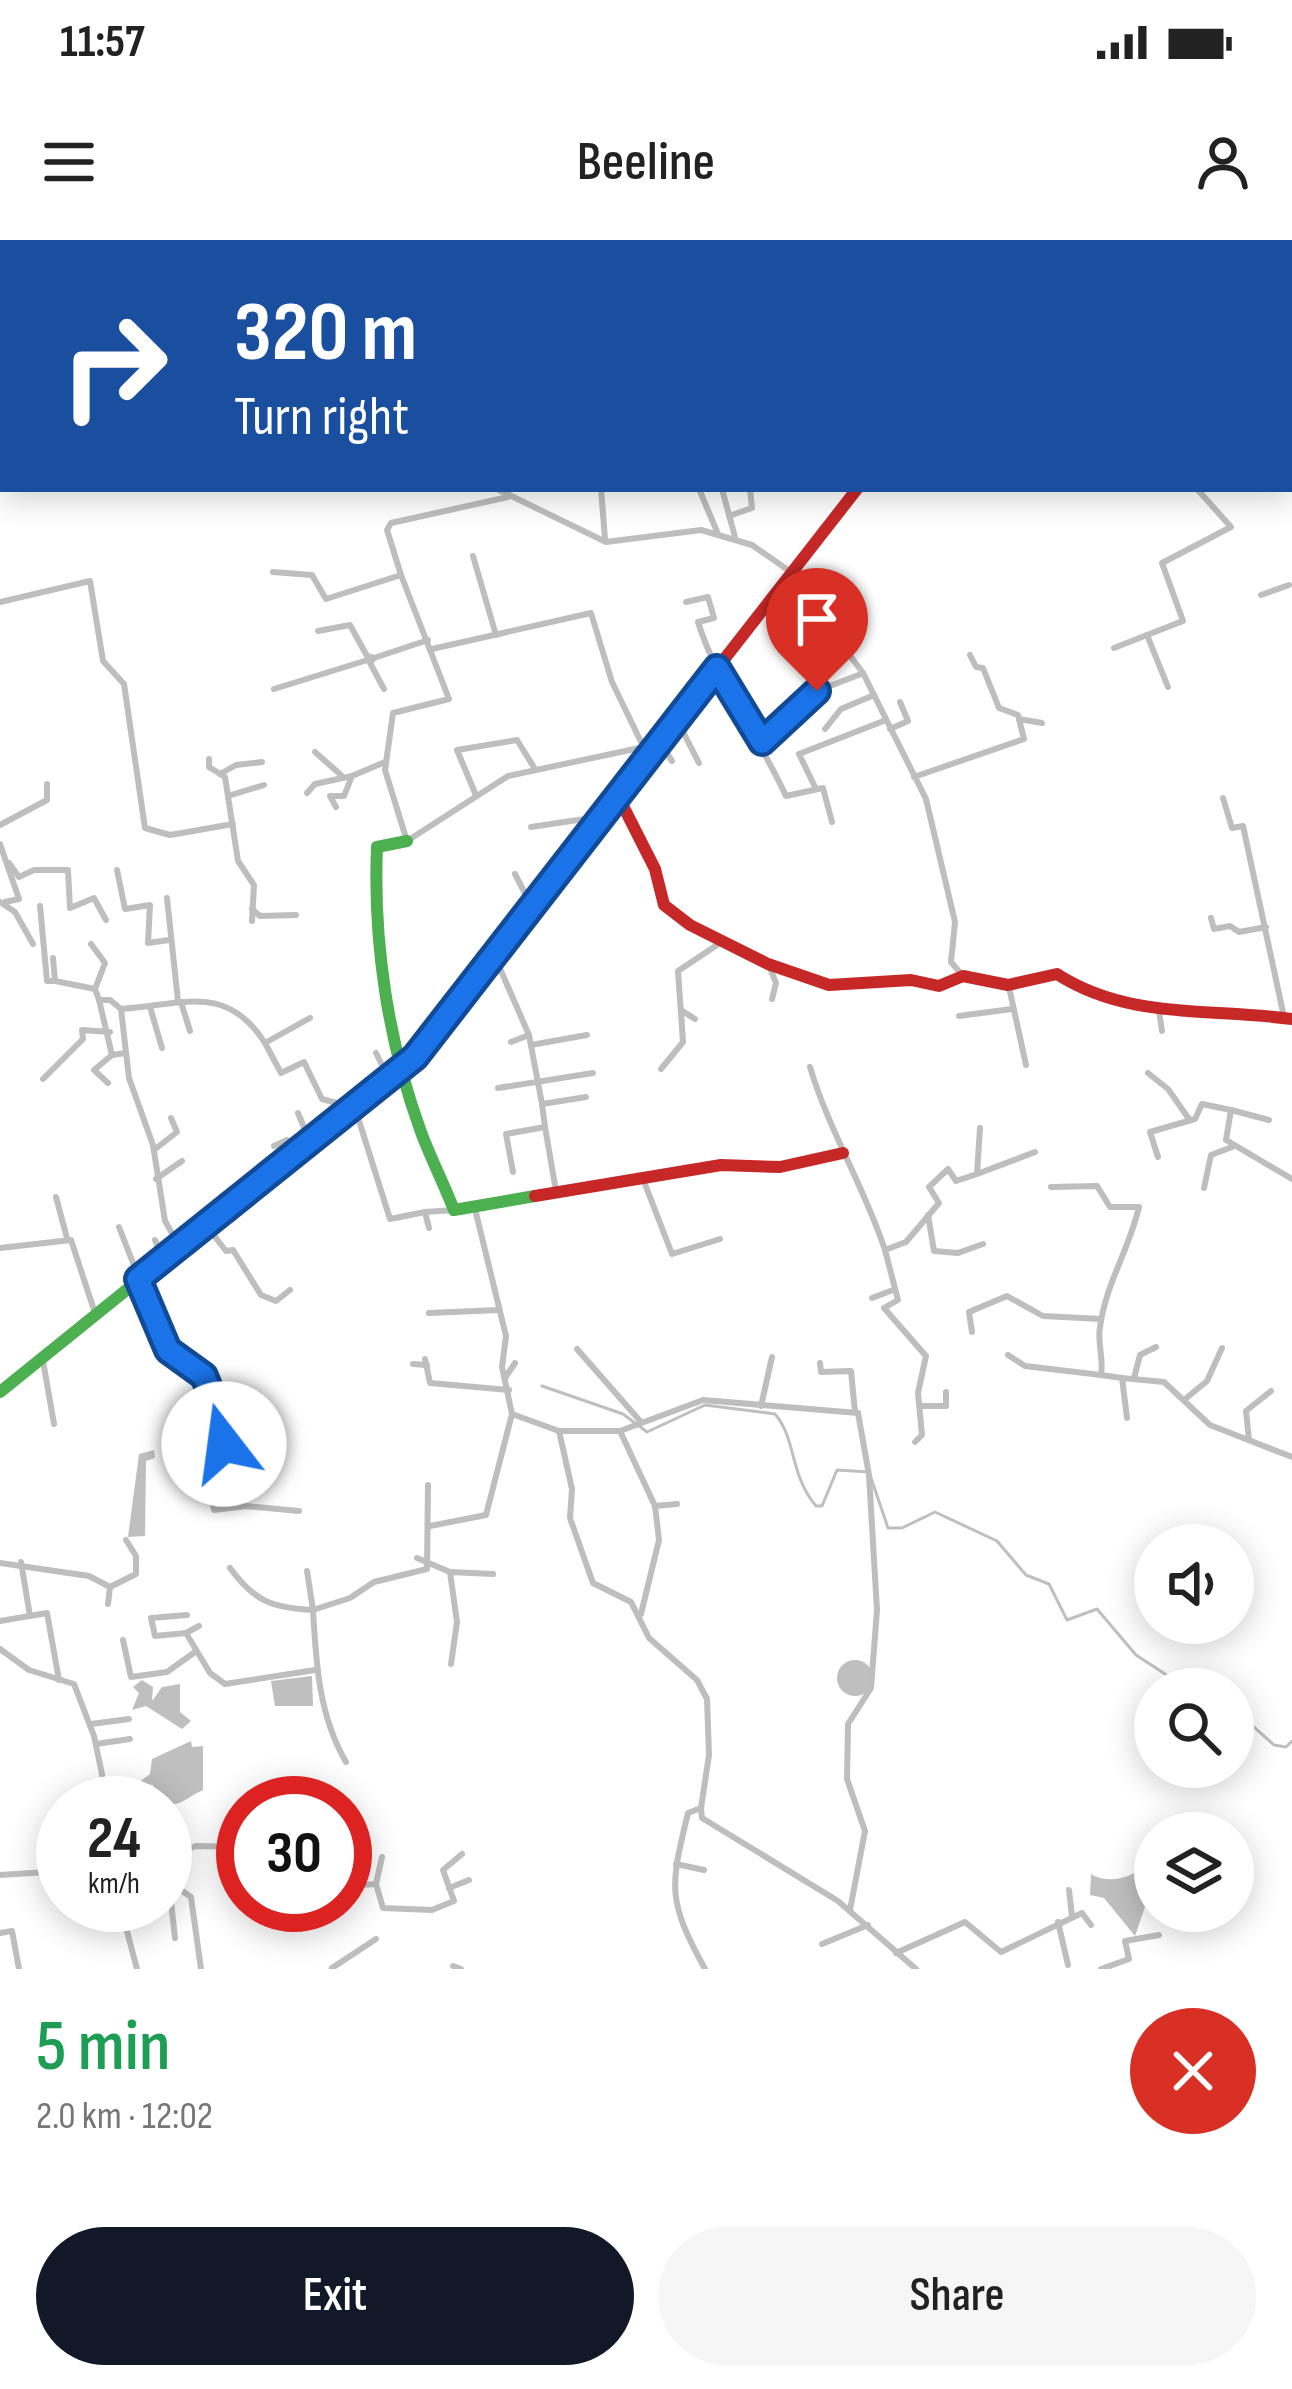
<!DOCTYPE html>
<meta charset="utf-8">
<style>
:root{--surface:#fff;--page:#f6f6f6;--text:#222;--muted:#767676;--accent:#111827}
body{margin:0;font-family:"Sofia Sans Condensed",sans-serif;background:var(--page);color:var(--text);height:100vh;display:flex;flex-direction:column;font-size:45px;white-space:nowrap}
*{box-sizing:border-box;margin:0}
p{font-size:39px;color:var(--muted)}
.icon{flex:none;width:66px;height:66px;fill:none;stroke:currentColor;stroke-width:2;stroke-linecap:round;stroke-linejoin:round}
.map{position:relative;height:1729px;overflow:hidden}
.sheet{display:flex;flex-direction:column;background:var(--surface);flex:1}
.sheet>*{flex:none}
.banner{position:absolute;left:0px;top:0px;width:1293px;height:252px;box-shadow:0 6px 30px #0003;background:#1a4fa0;color:#fff;overflow:hidden}
.fabs{position:absolute;left:1134px;top:1284px;display:grid;gap:24px}
.fabs a{display:grid;place-items:center;width:120px;height:120px;border-radius:50%;background:var(--surface);box-shadow:0 6px 30px #0003;font-size:60px}
.speed{position:absolute;left:36px;top:1536px;display:flex;gap:24px;font-size:60px;font-weight:700;text-align:center}
.speed>*{display:grid;place-content:center;width:156px;height:156px;border-radius:50%;background:var(--surface);box-shadow:0 6px 30px #0003;line-height:1}
.speed small{font-size:30px;font-weight:400}
.speed .limit{border:18px solid #d22;background:#fff;color:#111}
.pin{position:absolute;display:grid;place-items:center;width:102px;height:102px;color:#fff;margin:-123px -51px;border-radius:50% 50% 50% 0;rotate:-45deg;box-shadow:0 0 12px #0007}
.pin .icon{rotate:45deg}
.me{position:absolute;width:132px;margin:-66px;rotate:345deg;stroke-linejoin:round;filter:drop-shadow(0 0 9px #0008)}
.turn{display:flex;align-items:center;gap:42px;height:252px;padding:0 36px;font-size:54px}
.turn .icon{width:156px;height:156px;stroke-width:2.5}
.turn b{display:block;font-size:84px;line-height:102px}
.round{display:grid;place-items:center;flex:none;width:126px;height:126px;border-radius:63px;background:var(--page)}
.head{display:flex;align-items:center;justify-content:space-between;height:204px;padding:0 36px}
h1{font-size:72px;font-weight:600;line-height:90px;color:#1e9e55}
.button{display:flex;gap:24px;margin-top:auto;padding:24px 36px}
.button a{flex:1;height:138px;border-radius:72px;background:var(--accent);color:#fff;font-size:48px;font-weight:600;line-height:138px;text-align:center}
.button a+a{background:var(--page);color:var(--text)}
.status{display:flex;justify-content:space-between;align-items:center;height:84px;padding:0 60px;background:var(--surface);direction:ltr}
.status svg{height:33px;fill:currentColor}
header{display:flex;justify-content:space-between;align-items:center;height:156px;padding:0 36px;background:var(--surface);font-size:54px;font-weight:600}
.map>svg:first-child{display:block}
.water{fill:#bfbfbf}
.lines{fill:none;stroke-linecap:round;stroke-linejoin:round}
.stream{stroke:#bfbfbf;stroke-width:3}
.canal{stroke:#bfbfbf;stroke-width:6}
.street{stroke:#bebebe;stroke-width:6}
.fast{stroke:#4caf50;stroke-width:12}
.jam{stroke:#c62828;stroke-width:12}
.route-casing{stroke:#114b97;stroke-width:30}
.route{stroke:#1a73e8;stroke-width:21}
</style>
<div class="status"><b>11:57</b><svg viewBox="0 0 49 12"><path d="M0 12V9h3v3zM5 12V6h3v6zM10 12V3h3v9zM15 12V0h3v12zM26 1h20v11H26zM47 4h2v5h-2z"/></svg></div>
<header><svg class="icon" aria-label="menu" viewBox="0 0 24 24"><path d="M4 6h16M4 12h16M4 18h16"/></svg>Beeline<svg class="icon" aria-label="person" viewBox="0 0 24 24"><circle cx="12" cy="8" r="4"/><path d="M4 21q1-7 8-7t8 7"/></svg></header>
<div class="map">
<svg width="1292" height="1729" viewBox="0 0 1292 1729">
<rect width="100%" height="100%" fill="#fff"/>
<g class="water">
<polygon points="154,1210 155,1218 146,1221 145,1296 128,1297 139,1214"/>
<circle cx="855" cy="1438" r="18"/>
<polygon points="312,1436 313,1466 275,1466 271,1441"/>
<polygon points="142,1440 153,1447 152,1461 162,1447 180,1444 180,1472 191,1481 182,1489 146,1466 132,1470 139,1453 133,1447"/>
<path d="M 191,1501 L 192,1507 L 203,1506 L 203,1550 C 178,1562 186,1566 158,1563 L 153,1545 L 138,1543 L 150,1534 L 152,1519 Z"/>
<path d="M 1143,1625 L 1155,1626 L 1155,1660 L 1147,1661 L 1135,1696 L 1104,1658 L 1090,1655 L 1091,1634 C 1106,1644 1133,1639 1143,1625 Z"/>
</g>
<g class="lines">
<g class="stream">
<path d="M 542,1146 L 623,1174 L 647,1192 L 705,1165 L 775,1174 C 797,1200 789,1234 816,1266 L 822,1266 L 837,1230 L 869,1232 L 888,1288 L 902,1288 L 935,1272 L 997,1301 L 1026,1335 L 1049,1344 L 1067,1380 L 1097,1369 L 1136,1415 L 1188,1449"/>
<polyline points="1233,1468 1274,1505 1286,1507 1292,1501"/>
</g>
<polyline class="canal" points="9,623 19,637 34,630 68,630 70,668 94,658 106,680"/>
<g class="street">
<polyline points="85,0 88,3"/>
<polyline points="137,0 139,3"/>
<polyline points="407,0 408,3"/>
<polyline points="603,0 606,3"/>
<polyline points="736,0 739,3"/>
<polyline points="881,0 893,0"/>
<polyline points="918,0 919,3"/>
<polyline points="1076,0 1077,3"/>
<polyline points="1233,0 1234,3"/>
<polyline points="101,3 109,0"/>
<polyline points="676,3 685,0"/>
<polyline points="0,122 3,123"/>
<polyline points="0,136 3,134"/>
<polyline points="497,249 606,302 701,290 752,305 788,330"/>
<polyline points="601,249 605,299"/>
<polyline points="699,249 718,294"/>
<polyline points="722,249 735,297"/>
<polyline points="729,276 752,268 750,249"/>
<polyline points="473,316 496,395"/>
<polyline points="273,332 312,335 326,359 401,335 449,459 393,473 385,530 407,601 508,536 644,507"/>
<polyline points="401,335 387,290 391,283 508,257"/>
<polyline points="1261,355 1289,345"/>
<polyline points="774,360 779,382 793,393 834,394 863,433 926,559 955,682 951,722 962,735"/>
<polyline points="0,362 90,341 103,421 124,444 145,588 170,595 233,584"/>
<path d="M 686,362 L 708,357 L 714,378 L 698,382 C 717,443 759,497 786,556 L 823,548 L 832,582"/>
<polyline points="318,391 350,385 367,416 374,418 428,400"/>
<polyline points="1114,408 1147,395"/>
<polyline points="432,409 591,373 612,442 643,506"/>
<polyline points="1168,447 1147,395 1183,381 1162,323 1231,287 1197,249"/>
<polyline points="274,449 374,418 370,423 384,449"/>
<polyline points="1019,479 1042,483"/>
<polyline points="679,484 699,523"/>
<polyline points="825,489 841,469 874,455"/>
<polyline points="890,489 908,481 900,462"/>
<polyline points="762,502 817,451 861,434"/>
<polyline points="661,504 672,521"/>
<polyline points="315,512 341,535"/>
<polyline points="209,519 209,527 225,537 238,621 254,645 252,681"/>
<polyline points="220,534 236,525 262,522"/>
<polyline points="352,536 385,522"/>
<polyline points="914,537 1024,499 1018,475 999,468 983,428 976,427 970,415"/>
<polyline points="816,549 799,514 886,480"/>
<polyline points="307,553 315,544 352,536 344,556 330,556 336,567"/>
<polyline points="475,553 457,510 517,500 535,529"/>
<polyline points="228,556 264,545"/>
<polyline points="1223,558 1232,588 1243,586 1284,777"/>
<polyline points="0,585 47,560 47,544"/>
<polyline points="531,587 598,577"/>
<polyline points="0,604 19,659 5,662"/>
<polyline points="117,630 125,669 150,665 148,703 169,700"/>
<polyline points="515,634 530,663"/>
<polyline points="167,658 178,761"/>
<polyline points="0,662 15,672 33,704"/>
<polyline points="40,666 47,741 55,741"/>
<polyline points="252,669 260,676 296,675"/>
<polyline points="1211,678 1214,689 1230,686 1239,692 1266,687"/>
<polyline points="91,704 105,723 95,749"/>
<polyline points="495,717 529,795 511,802"/>
<polyline points="53,718 55,741 95,749 99,760"/>
<polyline points="770,728 776,743 772,759"/>
<polyline points="1009,747 1026,825"/>
<polyline points="181,762 190,791"/>
<polyline points="150,767 162,808"/>
<polyline points="121,769 129,838 153,905 165,981 177,1002"/>
<polyline points="681,770 695,779"/>
<polyline points="1159,771 1162,791"/>
<polyline points="959,776 1012,769"/>
<polyline points="529,795 542,864 586,857"/>
<polyline points="265,803 281,833 304,822 322,859 355,868 390,979 425,972"/>
<polyline points="531,805 587,795"/>
<path d="M 126,813 L 112,815 L 99,760 L 110,760 L 121,769 C 182,765 226,742 265,803 L 310,778"/>
<polyline points="376,813 388,837"/>
<path d="M 810,827 C 829,891 864,946 885,1010"/>
<polyline points="661,829 683,802 678,731 720,703"/>
<polyline points="1148,833 1168,849 1189,879"/>
<polyline points="43,839 83,799 82,790 110,792"/>
<polyline points="108,843 94,830 112,815"/>
<polyline points="498,848 593,833"/>
<polyline points="298,873 308,897"/>
<polyline points="1269,880 1231,870 1226,900 1292,939"/>
<polyline points="545,887 556,951"/>
<polyline points="274,906 287,900 294,910"/>
<polyline points="154,910 177,892 171,878"/>
<polyline points="1158,917 1150,892 1195,879 1202,864 1231,870"/>
<polyline points="513,932 506,894 545,887 542,864"/>
<polyline points="977,934 1035,912"/>
<polyline points="156,939 182,921"/>
<polyline points="643,939 672,1014 720,999"/>
<path d="M 1051,947 L 1097,946 L 1110,967 L 1139,967 C 1129,1010 1106,1043 1100,1087 C 1097,1103 1104,1118 1101,1135 L 1122,1138"/>
<polyline points="1204,948 1211,915 1232,907"/>
<polyline points="56,957 67,998"/>
<polyline points="928,975 934,1011 958,1013 983,1004"/>
<polyline points="119,987 165,1105 204,1136 223,1183 224,1209 178,1223"/>
<polyline points="208,988 226,1011 233,1010 261,1055 276,1061 290,1050"/>
<polyline points="429,988 425,972 454,970"/>
<polyline points="155,1000 163,1018"/>
<polyline points="0,1008 71,1000 94,1070"/>
<polyline points="872,1058 893,1050"/>
<polyline points="429,1073 499,1070"/>
<polyline points="972,1092 969,1072 1007,1056 1043,1076 1101,1079"/>
<polyline points="577,1109 641,1182"/>
<polyline points="1008,1115 1025,1126 1101,1135"/>
<polyline points="425,1119 430,1143 509,1150"/>
<polyline points="43,1121 54,1184"/>
<polyline points="820,1123 821,1132 851,1131 855,1172"/>
<polyline points="413,1124 427,1125"/>
<polyline points="505,1138 515,1123"/>
<polyline points="1134,1138 1140,1115 1156,1107"/>
<polyline points="1184,1160 1207,1141 1222,1108"/>
<polyline points="761,1166 772,1117"/>
<polyline points="923,1166 946,1166 946,1152"/>
<polyline points="512,1174 559,1191 620,1191 655,1266 659,1300 641,1374"/>
<polyline points="1127,1178 1122,1138 1164,1142 1210,1185 1292,1217"/>
<polyline points="223,1189 251,1176"/>
<polyline points="559,1191 572,1249 570,1278 593,1343 631,1362 649,1398 697,1440 707,1459 709,1515 701,1568"/>
<polyline points="620,1191 703,1160 858,1173"/>
<polyline points="1249,1200 1246,1171 1271,1151"/>
<polyline points="915,1202 922,1195 918,1153 926,1116 884,1068 898,1060 885,1010 906,1002 939,963 929,947 948,929 956,941 977,934 980,888"/>
<polyline points="210,1217 205,1224 214,1270 245,1266 299,1271"/>
<polyline points="204,1218 189,1172 216,1165"/>
<polyline points="655,1266 677,1264"/>
<polyline points="430,1286 486,1275 512,1174 502,1127 506,1096 475,969"/>
<polyline points="417,1318 450,1332"/>
<polyline points="21,1322 30,1376"/>
<polyline points="0,1323 89,1336 110,1347 136,1334 136,1316 126,1300"/>
<path d="M 230,1328 C 254,1361 272,1368 313,1370 C 316,1424 319,1476 346,1522"/>
<polyline points="307,1331 313,1370 350,1358 374,1342 427,1329 428,1245"/>
<polyline points="108,1364 110,1347"/>
<polyline points="0,1381 47,1373 59,1440"/>
<polyline points="199,1386 186,1393 210,1433 225,1444 315,1430"/>
<polyline points="186,1393 155,1396 151,1378 187,1375"/>
<polyline points="123,1400 131,1437 167,1432 195,1412"/>
<polyline points="0,1409 29,1430 74,1444 94,1496 108,1563"/>
<polyline points="451,1424 457,1382 450,1332 493,1334"/>
<polyline points="91,1484 129,1479"/>
<polyline points="96,1504 130,1499"/>
<polyline points="165,1618 196,1606 243,1607"/>
<polyline points="676,1624 704,1630"/>
<polyline points="0,1635 63,1631"/>
<polyline points="165,1639 191,1657 201,1729"/>
<polyline points="169,1643 175,1698"/>
<polyline points="376,1644 383,1668 432,1670 454,1661 443,1630 462,1614"/>
<polyline points="345,1646 376,1644 382,1617"/>
<polyline points="449,1648 469,1640"/>
<polyline points="1069,1650 1072,1676"/>
<polyline points="120,1665 137,1729"/>
<polyline points="850,1670 865,1591 847,1539 848,1484 871,1448 877,1370 869,1235 858,1173"/>
<polyline points="1058,1682 1068,1725"/>
<polyline points="0,1693 12,1691 19,1729"/>
<polyline points="822,1704 868,1685"/>
<polyline points="896,1713 965,1682 1001,1712 1082,1673 1091,1685"/>
<polyline points="453,1726 461,1729"/>
<polyline points="332,1728 376,1699"/>
<path d="M 705,1729 C 667,1660 670,1647 688,1573 L 701,1568 L 702,1578 L 838,1661 L 916,1729"/>
<polyline points="1101,1729 1129,1719 1125,1701 1159,1695"/>
</g>
<g class="fast">
<path d="M 407,601 L 377,607 C 373,702 388,802 421,892 C 431,919 444,944 454,970 L 535,956"/>
<polyline points="0,1152 415,817 658,504"/>
</g>
<g class="jam">
<polyline points="1133,3 1136,0"/>
<polyline points="658,504 857,249"/>
<path d="M 617,554 L 655,629 L 664,665 L 690,685 L 768,724 L 829,745 L 911,740 L 939,746 L 963,736 L 1008,745 L 1057,734 C 1128,780 1211,768 1292,779"/>
<polyline points="535,956 721,925 780,927 843,913"/>
</g>
</g>
<g class="lines">
<g class="route-casing">
<polyline id="route" points="224,1204 223,1183 204,1136 168,1110 138,1039 415,817 717,428 762,502 817,451"/>
</g>
<use href="#route" class="route"/>
</g>
</svg>
<div class="fabs">
<a><svg class="icon" aria-label="sound" viewBox="0 0 24 24"><path d="M4 9h4l5-4v14l-5-4H4zM17 9q2 3 0 6"/></svg></a>
<a><svg class="icon" aria-label="search" viewBox="0 0 24 24"><circle cx="10" cy="10" r="6"/><path d="M15 15l6 6"/></svg></a>
<a><svg class="icon" aria-label="layers" viewBox="0 0 24 24"><path d="M12 4l9 5-9 5-9-5zM3 14l9 5 9-5"/></svg></a>
</div>
<div class="speed"><div>24<small>km/h</small></div><div class="limit">30</div></div>
<div class="pin" style="left:817px;top:451px;background:#d93025"><svg class="icon" aria-label="arrive" viewBox="0 0 24 24"><path d="M6 21V4h12l-3 4 3 4H6"/></svg></div>
<svg class="me" style="left:224px;top:1204px" viewBox="-20 -20 40 40"><circle r="19" fill="#fff"/><path d="M0-13L10 11 0 6-10 11z" fill="#1a73e8"/></svg>
<div class="banner">
<div class="turn"><svg class="icon" aria-label="right" viewBox="0 0 24 24"><path d="M7 20v-9h11M14 6l5 5-5 5"/></svg><div><b>320 m</b>Turn right</div></div>
</div>
</div>
<section class="sheet">
<div class="head"><div><h1>5 min</h1><p>2.0 km · 12:02</p></div><a class="round" style="background:#d93025;color:#fff"><svg class="icon" aria-label="close" viewBox="0 0 24 24"><path d="M6 6l12 12M18 6L6 18"/></svg></a></div>
<div class="button"><a>Exit</a><a>Share</a></div>
</section>
